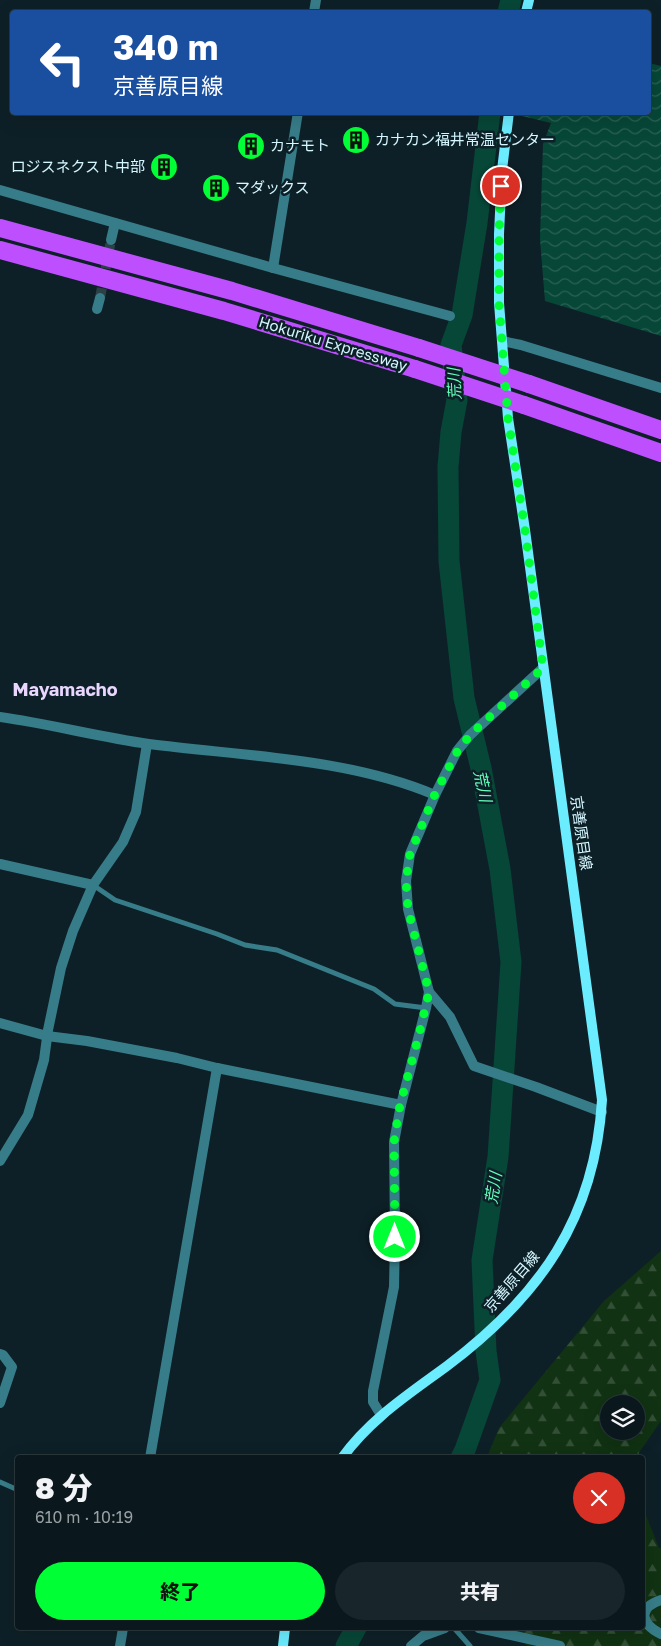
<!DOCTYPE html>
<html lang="ja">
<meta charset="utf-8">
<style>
:root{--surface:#0a181d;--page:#18252a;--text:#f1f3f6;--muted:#99a0a4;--line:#2a373b;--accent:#00ff35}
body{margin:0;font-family:"Golos Text","Noto Sans JP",sans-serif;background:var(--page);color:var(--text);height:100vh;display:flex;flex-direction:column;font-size:19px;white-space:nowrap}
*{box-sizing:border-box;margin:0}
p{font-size:16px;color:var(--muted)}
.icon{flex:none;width:28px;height:28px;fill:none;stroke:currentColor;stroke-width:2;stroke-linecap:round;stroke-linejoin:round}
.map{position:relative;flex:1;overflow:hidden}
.drawer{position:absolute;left:15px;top:1455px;width:630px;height:175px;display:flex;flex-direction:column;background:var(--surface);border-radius:5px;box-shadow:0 5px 20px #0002,0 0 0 1px var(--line)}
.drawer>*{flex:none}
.top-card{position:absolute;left:10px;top:10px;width:641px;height:105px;border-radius:5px;box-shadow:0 5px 20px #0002,0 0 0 1px var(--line);background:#1a4fa0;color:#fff;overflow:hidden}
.fabs{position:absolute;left:600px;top:1395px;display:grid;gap:10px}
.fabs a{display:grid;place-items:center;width:45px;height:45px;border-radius:50%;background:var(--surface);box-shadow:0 5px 20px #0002,0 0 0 1px var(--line);font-size:25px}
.pin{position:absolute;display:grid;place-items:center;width:42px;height:42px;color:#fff;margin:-21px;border:2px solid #fff;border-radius:50%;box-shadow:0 1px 5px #0007}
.me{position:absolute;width:55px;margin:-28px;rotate:0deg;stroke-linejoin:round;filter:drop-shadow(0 0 4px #0008)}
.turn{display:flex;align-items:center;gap:18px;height:105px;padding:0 20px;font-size:22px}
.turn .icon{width:65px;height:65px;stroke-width:2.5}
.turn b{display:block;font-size:35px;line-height:42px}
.round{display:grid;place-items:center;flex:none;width:52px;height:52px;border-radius:26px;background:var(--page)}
.headline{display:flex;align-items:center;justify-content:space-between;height:85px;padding:0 20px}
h1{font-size:30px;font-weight:800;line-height:38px}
.cta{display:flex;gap:10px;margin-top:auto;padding:10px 20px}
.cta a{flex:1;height:58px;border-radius:30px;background:var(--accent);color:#111;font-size:20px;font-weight:800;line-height:58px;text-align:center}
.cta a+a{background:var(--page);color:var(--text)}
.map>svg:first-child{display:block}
.forest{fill:url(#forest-firs);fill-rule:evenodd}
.water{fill:url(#water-waves)}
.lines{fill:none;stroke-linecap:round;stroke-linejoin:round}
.river{stroke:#074737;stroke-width:21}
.minor-tunnel{stroke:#2c4047;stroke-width:10;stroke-dasharray:10 5;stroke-linecap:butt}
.service{stroke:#377d89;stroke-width:5}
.minor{stroke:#377d89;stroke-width:10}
.tertiary{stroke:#377d89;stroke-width:10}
.secondary{stroke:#6becff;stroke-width:10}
.motorway{stroke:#be4fff;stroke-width:18}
.motorway-bridge{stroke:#be4fff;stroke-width:18}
.route{stroke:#00ff35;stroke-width:9;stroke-dasharray:0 16.2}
.labels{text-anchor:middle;stroke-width:5;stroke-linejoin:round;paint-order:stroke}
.poi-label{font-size:15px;fill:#d4f6ff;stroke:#0e2027;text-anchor:start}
.street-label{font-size:15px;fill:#d4f6ff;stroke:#0e2027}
.water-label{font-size:16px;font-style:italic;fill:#62ffbc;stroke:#0e2027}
.quarter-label{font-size:18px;font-weight:bold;fill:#e9d6ff;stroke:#0e2027}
</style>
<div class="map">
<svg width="661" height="1646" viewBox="0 0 661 1646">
<defs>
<pattern id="forest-firs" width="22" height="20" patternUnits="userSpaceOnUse" patternTransform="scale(1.25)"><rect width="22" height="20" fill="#113213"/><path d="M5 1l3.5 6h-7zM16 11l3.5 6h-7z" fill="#335036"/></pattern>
<pattern id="water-waves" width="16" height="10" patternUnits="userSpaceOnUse" patternTransform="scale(1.25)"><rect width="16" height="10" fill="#074737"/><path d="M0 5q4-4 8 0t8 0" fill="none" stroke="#2a6255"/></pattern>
</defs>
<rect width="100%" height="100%" fill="#0e2027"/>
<g class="forest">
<path d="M 661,1251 L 661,1421 L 640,1451 L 637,1457 L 487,1457 L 499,1428 L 604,1301 ZM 609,1404 L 636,1404 L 636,1431 L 609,1431 Z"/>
<polygon points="643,1508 659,1548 661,1548 661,1646 527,1646 511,1628 642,1628"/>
</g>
<polygon class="water" points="649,63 661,66 661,336 545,301 540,239 543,144 551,123 522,116 522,112 649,112"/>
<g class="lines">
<g class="river">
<polyline points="508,12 511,0"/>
<polyline points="461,1458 465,1450 490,1380 486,1351 482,1260 498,1157 511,962 500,869 481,768 464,698 449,561 448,467 451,432 457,400 451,345 462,315 477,223 490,112"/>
<polyline points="346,1646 356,1628"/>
</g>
<polyline class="minor-tunnel" points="100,298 111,240"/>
<g class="service">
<polyline points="93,885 115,900 217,934 245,945 277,950 374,989 395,1004 426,1008"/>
<polyline points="0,1482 18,1490"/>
<polyline points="454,1628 470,1646"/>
</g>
<g class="minor">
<polyline points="314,12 316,0"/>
<polyline points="0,190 273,268 450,316"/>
<polyline points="111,240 115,223"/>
<polyline points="273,268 298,112"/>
<polyline points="97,309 100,298"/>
<path d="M 0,717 C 50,724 99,737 149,744 C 242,756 348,758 435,795"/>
<polyline points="0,864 93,885"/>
<polyline points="429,992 450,1017 474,1066 536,1087 602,1112"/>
<polyline points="0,1023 47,1036 87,1041 177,1058 217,1068 401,1105"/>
<polyline points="0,1161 28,1115 44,1060 48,1030 61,968 73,931 93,885 123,842 136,812 147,744"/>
<polyline points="0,1354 3,1355 12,1367 0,1403"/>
<polyline points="150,1458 217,1068"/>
<path d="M 661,1600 C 637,1608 641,1624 661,1634"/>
<polyline points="479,1628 560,1646"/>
<polyline points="120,1646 123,1628"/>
<polyline points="411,1646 423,1636 445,1628"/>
</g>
<g class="tertiary">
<polyline points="502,341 521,345 661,388"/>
<polyline points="381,1415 373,1402 373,1391 394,1287 395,1237 394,1142 401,1105 426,1008 429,992 408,909 406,881 410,854 435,795 457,751 470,735 543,668"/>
</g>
<g class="secondary">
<polyline points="526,12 529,0"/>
<path d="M 342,1458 C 370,1419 409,1394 447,1366 C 540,1296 595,1218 602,1100 L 525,530 L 508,418 L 499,303 L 499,234 L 502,170 L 509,112"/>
<polyline points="283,1646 285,1628"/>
</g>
<g class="motorway">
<polyline points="0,228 232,291 419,348"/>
<polyline points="0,250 224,311 415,369"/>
<polyline points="529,384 661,430"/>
<polyline points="524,405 661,453"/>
</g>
<g class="motorway-bridge">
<polyline points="419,348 529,384"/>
<polyline points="415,369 524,405"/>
</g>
</g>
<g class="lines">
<polyline class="route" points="395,1237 394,1142 400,1105 419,1035 429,992 408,909 406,881 410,854 435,794 457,752 470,735 543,668 525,530 508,418 499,304 499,234 501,186"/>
</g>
<defs>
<g id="building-disc" transform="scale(1.4375)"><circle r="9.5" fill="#00ff35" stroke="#0e2027"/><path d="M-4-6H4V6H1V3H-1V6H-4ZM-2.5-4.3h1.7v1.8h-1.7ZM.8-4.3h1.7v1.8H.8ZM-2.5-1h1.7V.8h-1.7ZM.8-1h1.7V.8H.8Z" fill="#111"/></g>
</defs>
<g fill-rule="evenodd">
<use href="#building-disc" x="356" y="140"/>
<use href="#building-disc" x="251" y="146"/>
<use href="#building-disc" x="164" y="167"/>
<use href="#building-disc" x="216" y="188"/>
</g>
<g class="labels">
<g class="poi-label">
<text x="375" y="145">カナカン福井常温センター</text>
<text x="270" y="151">カナモト</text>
<text x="145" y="172" text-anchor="end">ロジスネクスト中部</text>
<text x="235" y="193">マダックス</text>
</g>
<g class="street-label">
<text transform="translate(333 344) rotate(17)" y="5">Hokuriku Expressway</text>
<text transform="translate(581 833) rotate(82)" y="5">京善原目線</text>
<text transform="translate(512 1282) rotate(-49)" y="5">京善原目線</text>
</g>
<g class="water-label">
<text transform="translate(454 384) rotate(-93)" y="6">荒川</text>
<text transform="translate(483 786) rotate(78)" y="6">荒川</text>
<text transform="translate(493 1188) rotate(-81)" y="6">荒川</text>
</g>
<g class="quarter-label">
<text x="65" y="696">Mayamacho</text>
</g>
</g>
</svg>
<div class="fabs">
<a><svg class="icon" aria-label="layers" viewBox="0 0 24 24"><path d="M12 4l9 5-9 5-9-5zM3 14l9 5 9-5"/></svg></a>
</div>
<div class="pin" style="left:501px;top:186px;background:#d93025"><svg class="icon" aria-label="arrive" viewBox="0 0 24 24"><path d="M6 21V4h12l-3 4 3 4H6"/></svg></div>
<svg class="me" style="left:395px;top:1237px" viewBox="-20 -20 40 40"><circle r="17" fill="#00ff35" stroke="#fff" stroke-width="3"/><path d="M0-11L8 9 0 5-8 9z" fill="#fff"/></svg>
<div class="top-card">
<div class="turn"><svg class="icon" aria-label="left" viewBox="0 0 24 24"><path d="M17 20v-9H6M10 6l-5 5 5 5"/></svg><div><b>340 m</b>京善原目線</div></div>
</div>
<section class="drawer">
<div class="headline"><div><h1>8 分</h1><p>610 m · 10:19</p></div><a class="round" style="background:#d93025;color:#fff"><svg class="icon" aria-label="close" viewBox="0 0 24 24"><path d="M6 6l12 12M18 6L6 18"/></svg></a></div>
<div class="cta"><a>終了</a><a>共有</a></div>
</section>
</div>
